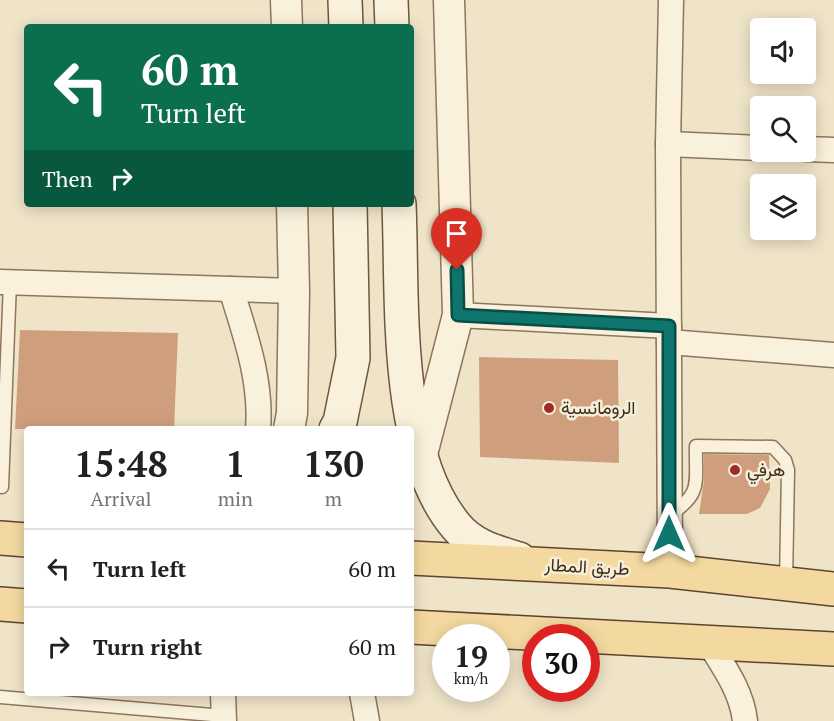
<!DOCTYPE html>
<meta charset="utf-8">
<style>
:root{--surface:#fff;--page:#f2f2f2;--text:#202124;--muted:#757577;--line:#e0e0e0}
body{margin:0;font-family:"PT Serif",Vazirmatn,serif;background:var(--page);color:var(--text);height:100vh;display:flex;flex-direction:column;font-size:22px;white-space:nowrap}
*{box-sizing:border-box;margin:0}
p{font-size:20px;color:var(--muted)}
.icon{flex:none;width:33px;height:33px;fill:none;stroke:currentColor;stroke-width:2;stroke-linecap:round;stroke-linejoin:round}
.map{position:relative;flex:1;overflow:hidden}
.sheet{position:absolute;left:24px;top:426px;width:390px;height:270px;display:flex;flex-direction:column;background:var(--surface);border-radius:6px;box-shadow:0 3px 15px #0003}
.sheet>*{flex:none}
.top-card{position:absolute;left:24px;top:24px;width:390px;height:183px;border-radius:6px;box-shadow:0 3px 15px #0003;background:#0b6e4f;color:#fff;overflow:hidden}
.buttons{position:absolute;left:750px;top:18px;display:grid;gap:12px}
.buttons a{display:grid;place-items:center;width:66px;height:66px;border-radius:6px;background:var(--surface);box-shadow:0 3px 15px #0003;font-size:30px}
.speed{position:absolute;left:432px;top:624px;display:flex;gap:12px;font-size:30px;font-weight:700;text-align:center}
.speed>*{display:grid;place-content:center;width:78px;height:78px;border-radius:50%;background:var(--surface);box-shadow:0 3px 15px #0003;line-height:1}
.speed small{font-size:15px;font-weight:400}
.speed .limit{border:9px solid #d22;background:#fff;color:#111}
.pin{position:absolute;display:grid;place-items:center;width:51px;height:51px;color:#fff;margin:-62px -26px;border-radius:50% 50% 50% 0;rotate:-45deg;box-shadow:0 0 6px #0007}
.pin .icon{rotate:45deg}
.me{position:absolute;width:66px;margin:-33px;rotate:0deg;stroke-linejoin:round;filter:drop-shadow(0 0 4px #0008)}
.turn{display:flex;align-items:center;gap:21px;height:126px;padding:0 18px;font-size:27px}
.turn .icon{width:78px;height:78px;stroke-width:2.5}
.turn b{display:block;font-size:42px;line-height:51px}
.then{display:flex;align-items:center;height:57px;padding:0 18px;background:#0003;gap:12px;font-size:22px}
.eta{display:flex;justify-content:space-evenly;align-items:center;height:102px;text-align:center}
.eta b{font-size:36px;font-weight:600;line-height:42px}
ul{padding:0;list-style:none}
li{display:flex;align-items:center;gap:18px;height:78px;padding:0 18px;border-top:2px solid var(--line)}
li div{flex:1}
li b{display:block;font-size:22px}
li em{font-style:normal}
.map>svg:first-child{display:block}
.building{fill:#cf9f7d}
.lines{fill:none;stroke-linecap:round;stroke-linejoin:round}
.service-casing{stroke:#8d765c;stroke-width:15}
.minor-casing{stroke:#8d765c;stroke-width:27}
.tertiary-casing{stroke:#8d765c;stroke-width:33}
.secondary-casing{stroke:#6f573f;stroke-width:36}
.primary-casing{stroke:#5b4430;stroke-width:36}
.service{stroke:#faf1dc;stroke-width:12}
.minor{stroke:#faf1dc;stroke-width:24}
.tertiary{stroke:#faf1dc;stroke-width:30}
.secondary{stroke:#faf1dc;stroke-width:33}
.primary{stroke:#f3d9a0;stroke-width:33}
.route-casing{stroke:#0a4d48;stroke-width:15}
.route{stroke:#0f766e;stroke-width:10}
.poi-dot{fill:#9e2a2b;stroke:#f7eed8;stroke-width:2}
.labels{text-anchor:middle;stroke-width:5;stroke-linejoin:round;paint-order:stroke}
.poi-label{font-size:18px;fill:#3d2e20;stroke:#f7eed8;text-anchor:start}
.street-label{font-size:18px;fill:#3d2e20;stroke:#f7eed8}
</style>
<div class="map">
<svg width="834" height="721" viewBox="0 0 834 721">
<rect width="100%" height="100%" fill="#f0e4c8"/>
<g class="building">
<polygon points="20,330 178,333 174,429 15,429"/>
<polygon points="479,357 618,360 619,463 480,457"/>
<polygon points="704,454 769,455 770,489 760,508 747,514 699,514 704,480"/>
</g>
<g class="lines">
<g class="service-casing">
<g id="service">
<polyline points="2,487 10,282"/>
<path d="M 669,516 C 703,492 695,485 696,446 L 773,447 L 785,460 L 788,470 L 786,583"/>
<polyline points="0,697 224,716"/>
</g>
</g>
<g class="minor-casing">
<g id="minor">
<polyline points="668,144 760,148"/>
<polyline points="806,149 834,150"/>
<polyline points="0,282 294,291"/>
<path d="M 231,289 C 245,334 262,381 258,429"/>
<polyline points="458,315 669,326"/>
<polyline points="669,342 834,355"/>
<polyline points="670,571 668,144 671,0"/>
<path d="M 709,643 C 724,667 742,692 745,721"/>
<polyline points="223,693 224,721"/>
<polyline points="362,693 367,721"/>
</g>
</g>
<g class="tertiary-casing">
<g id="tertiary">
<polyline points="286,0 287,27"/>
<polyline points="289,429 292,413 294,291 292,204"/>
<polyline points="421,458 458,315 449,0"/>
</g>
</g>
<g class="secondary-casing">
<g id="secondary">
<polyline points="345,0 346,27"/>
<polyline points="391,0 392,27"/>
<path d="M 399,204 C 403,298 393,451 456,526 C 472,546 496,552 519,559"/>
<polyline points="336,429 340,422 353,358 350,204"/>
</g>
</g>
<g class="primary-casing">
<g id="primary">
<polyline points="0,538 27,540"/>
<polyline points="411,558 670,571 834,589"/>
<polyline points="0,604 27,606"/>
<polyline points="411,627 834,649"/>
</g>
</g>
<use href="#service" class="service"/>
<use href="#minor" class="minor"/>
<use href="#tertiary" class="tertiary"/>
<use href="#secondary" class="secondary"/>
<use href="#primary" class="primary"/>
</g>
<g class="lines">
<g class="route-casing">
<polyline id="route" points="457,270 458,315 669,326 669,534"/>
</g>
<use href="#route" class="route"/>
</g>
<g class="poi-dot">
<circle cx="549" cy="408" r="6"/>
<circle cx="735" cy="470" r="6"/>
</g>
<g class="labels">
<g class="poi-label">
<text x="561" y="414">الرومانسية</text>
<text x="747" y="476">هرفي</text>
</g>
<g class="street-label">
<text transform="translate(587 567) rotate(3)" y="6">طريق المطار</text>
</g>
</g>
</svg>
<div class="buttons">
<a><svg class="icon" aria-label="sound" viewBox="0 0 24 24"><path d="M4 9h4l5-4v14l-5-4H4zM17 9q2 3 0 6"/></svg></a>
<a><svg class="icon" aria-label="search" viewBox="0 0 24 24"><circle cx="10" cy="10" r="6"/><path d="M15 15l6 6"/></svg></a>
<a><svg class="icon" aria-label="layers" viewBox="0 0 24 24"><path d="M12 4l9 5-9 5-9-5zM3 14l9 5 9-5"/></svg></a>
</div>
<div class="speed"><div>19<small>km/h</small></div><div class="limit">30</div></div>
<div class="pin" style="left:457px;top:270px;background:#d93025"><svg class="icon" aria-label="arrive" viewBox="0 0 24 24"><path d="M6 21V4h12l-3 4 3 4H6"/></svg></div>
<svg class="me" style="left:669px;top:534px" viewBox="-20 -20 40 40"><path d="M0-17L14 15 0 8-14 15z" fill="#0f766e" stroke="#fff" stroke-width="4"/></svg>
<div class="top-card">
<div class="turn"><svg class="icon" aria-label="left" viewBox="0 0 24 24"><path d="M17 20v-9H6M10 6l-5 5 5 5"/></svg><div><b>60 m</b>Turn left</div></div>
<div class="then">Then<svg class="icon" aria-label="right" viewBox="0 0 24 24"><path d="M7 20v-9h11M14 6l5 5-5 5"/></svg></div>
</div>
<section class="sheet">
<div class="eta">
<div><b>15:48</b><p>Arrival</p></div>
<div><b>1</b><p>min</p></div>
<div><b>130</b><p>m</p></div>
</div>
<ul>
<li><svg class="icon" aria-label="left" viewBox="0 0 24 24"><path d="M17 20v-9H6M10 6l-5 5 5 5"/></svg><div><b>Turn left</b></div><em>60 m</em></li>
<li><svg class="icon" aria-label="right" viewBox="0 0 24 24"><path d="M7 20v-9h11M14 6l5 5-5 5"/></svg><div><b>Turn right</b></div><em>60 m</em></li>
</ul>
</section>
</div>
